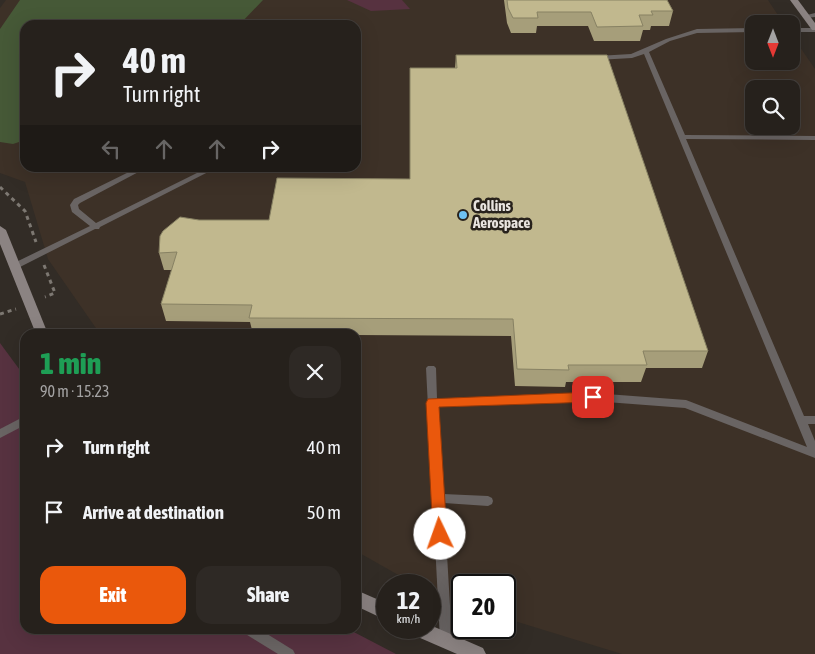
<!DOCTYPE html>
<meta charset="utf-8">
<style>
:root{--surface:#26211c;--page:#2e2925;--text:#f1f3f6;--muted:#a4a3a3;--line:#423e3b;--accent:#ea580c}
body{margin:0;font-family:"Asap Condensed",sans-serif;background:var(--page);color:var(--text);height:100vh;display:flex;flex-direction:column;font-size:19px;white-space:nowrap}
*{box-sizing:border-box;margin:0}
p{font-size:16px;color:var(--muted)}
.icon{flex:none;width:28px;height:28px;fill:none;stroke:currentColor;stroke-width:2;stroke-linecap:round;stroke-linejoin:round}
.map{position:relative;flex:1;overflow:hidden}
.drawer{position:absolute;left:20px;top:329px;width:341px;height:305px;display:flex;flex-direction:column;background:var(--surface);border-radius:15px;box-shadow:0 5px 20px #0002,0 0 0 1px var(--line)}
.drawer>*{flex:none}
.hud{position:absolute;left:20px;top:20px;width:341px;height:152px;border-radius:15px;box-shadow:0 5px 20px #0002,0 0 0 1px var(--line);background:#26211c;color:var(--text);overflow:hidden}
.needle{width:32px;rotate:180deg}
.controls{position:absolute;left:745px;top:15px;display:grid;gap:10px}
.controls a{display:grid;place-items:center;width:55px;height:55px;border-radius:10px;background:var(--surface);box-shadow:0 5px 20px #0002,0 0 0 1px var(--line);font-size:25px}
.speed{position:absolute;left:376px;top:574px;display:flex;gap:10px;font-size:25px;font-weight:700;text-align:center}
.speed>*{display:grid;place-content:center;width:65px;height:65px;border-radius:50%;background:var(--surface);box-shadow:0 5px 20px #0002,0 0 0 1px var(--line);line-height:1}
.speed small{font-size:12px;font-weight:400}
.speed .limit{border:2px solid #111;border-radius:8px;background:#fff;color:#111}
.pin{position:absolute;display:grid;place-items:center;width:42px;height:42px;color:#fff;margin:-21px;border-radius:10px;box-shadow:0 2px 8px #0006}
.me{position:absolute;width:55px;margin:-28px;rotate:357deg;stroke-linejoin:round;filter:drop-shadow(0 0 4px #0008)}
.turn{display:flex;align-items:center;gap:18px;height:105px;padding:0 20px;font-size:22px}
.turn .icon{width:65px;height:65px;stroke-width:2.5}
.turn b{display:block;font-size:35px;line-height:42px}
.lanes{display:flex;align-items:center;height:48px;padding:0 20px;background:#0003;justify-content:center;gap:25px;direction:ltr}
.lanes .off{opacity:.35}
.round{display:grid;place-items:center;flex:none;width:52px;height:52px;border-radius:15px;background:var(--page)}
.summary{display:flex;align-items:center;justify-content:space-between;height:85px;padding:0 20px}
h1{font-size:30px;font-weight:800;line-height:38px;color:#1e9e55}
.cta{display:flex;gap:10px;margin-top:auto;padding:10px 20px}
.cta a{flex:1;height:58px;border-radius:15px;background:var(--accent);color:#fff;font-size:20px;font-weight:800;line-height:58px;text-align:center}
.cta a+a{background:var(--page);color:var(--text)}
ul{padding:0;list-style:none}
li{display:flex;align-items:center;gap:15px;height:65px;padding:0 20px}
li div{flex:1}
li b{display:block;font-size:19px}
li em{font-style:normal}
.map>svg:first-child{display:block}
.built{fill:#3d3127;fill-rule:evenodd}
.green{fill:#573240}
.water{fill:#465937}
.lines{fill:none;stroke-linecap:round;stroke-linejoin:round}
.path{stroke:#7d7872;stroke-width:3;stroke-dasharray:4 4;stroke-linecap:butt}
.lane{fill:#696463;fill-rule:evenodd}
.secondary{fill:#8b8382;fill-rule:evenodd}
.wall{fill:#a69e7a}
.building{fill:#c1b88e;stroke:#878163}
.route{fill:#ea580c;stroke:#983908}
.poi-dot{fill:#6ec2f3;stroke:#28221c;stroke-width:2}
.labels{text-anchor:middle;stroke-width:5;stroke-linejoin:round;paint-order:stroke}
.poi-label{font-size:15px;font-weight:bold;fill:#e9e4e0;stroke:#28221c;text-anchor:start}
</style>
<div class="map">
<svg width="815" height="654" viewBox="0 0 815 654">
<rect width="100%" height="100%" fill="#322c26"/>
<path class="built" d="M 6,0 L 768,0 L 784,24 L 754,24 L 754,61 L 791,61 L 791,34 L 815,69 L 815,654 L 622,654 L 505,618 L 505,585 L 462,585 L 462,606 L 440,599 L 430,593 L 430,585 L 416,585 L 356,551 L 356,334 L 100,334 L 48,259 L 25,182 L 0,173 L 0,8 ZM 25,25 L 356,25 L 356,168 L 25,168 ZM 754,89 L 791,89 L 791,126 L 754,126 Z"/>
<g class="green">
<polygon points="347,0 402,0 410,9 371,11"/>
<polygon points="0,343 25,377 25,629 348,629 396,654 0,654"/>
</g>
<polygon class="water" points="20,0 263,0 239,25 25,25 25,140 13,144 0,142 0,29"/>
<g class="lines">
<g class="path">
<polyline points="0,187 25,211 36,242"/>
<polyline points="44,265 55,293 45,297"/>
<polyline points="0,314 16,309"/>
</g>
<g class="lane">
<polygon points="815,13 815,17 806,18 803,16"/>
<polygon points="754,28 754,32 697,33 670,41 649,52 685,135 815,136 815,140 686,139 804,416 815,416 815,424 808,424 815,441 815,458 685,408 593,401 438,407 443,494 488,496 492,498 493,501 492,504 488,506 444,503 452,640 450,644 446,646 442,644 440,640 426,368 428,366 434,366 436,368 437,399 593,393 686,400 807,447 644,54 632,58 597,60 594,58 597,56 631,54 666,39 697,29"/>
<rect x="791" y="28" width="24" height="4"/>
<polygon points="137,168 146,168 80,203 78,205 79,209 96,223 207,168 216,168 100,227 99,229 95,229 18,268 12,268 11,266 12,264 90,226 72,212 70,205 74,199"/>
<polygon points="25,416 25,425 0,438 0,429"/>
<polygon points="242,629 259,629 293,650 295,654 278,654 244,633"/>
</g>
<g class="secondary">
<polygon points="790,0 798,0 815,23 815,30 812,30"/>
<polygon points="0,226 6,230 48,334 36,334 0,244"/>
<polygon points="356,590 388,604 388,621 356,606"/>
<polygon points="430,625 483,648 486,654 457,654 411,634 409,628 430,628"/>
</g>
</g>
<g class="wall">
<polygon points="504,0 667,0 673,11 669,26 651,26 650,30 643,30 640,41 594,41 588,26 537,26 536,33 511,33 507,23"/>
<polygon points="456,55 708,351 702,368 646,368 641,382 566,382 565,387 515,386 511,336 356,335 356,334 253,334 250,322 166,321 161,304 172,270 164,270 159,253 199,220 269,220 410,179 455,68"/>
</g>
<g class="building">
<polygon points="507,0 667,0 673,11 651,11 653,15 639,15 643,26 597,27 591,12 537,12 538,18 513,18 508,8"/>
<polygon points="456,55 607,55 708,351 643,351 647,365 568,365 569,370 517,369 513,319 249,318 252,305 161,304 177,252 159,253 160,236 163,231 180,217 199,220 269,220 277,178 410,179 410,68 457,68"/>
</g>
<polygon class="route" points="593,392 599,397 593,402 439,407 447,534 445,538 440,540 435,538 433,534 426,403 428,399"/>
<circle class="poi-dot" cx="463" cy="215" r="5"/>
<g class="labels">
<g class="poi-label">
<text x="473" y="211">Collins<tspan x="473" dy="17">Aerospace</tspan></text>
</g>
</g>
</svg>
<div class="controls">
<a><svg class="needle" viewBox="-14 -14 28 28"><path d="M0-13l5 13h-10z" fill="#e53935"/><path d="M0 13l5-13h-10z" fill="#a4a3a3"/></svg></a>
<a><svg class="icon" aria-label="search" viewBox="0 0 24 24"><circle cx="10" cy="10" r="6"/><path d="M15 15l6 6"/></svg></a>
</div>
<div class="speed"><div>12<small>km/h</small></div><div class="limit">20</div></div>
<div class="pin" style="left:593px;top:397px;background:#d93025"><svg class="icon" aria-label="arrive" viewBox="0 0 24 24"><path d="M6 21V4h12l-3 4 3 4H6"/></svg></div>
<svg class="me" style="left:440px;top:534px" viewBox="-20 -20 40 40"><circle r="19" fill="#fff"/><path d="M0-13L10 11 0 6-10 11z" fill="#ea580c"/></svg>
<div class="hud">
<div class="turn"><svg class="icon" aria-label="right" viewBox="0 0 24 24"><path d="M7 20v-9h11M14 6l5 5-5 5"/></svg><div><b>40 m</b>Turn right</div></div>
<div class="lanes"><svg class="icon off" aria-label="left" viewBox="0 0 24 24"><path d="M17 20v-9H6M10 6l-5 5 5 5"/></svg><svg class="icon off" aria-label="ahead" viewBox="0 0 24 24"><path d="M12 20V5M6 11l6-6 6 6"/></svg><svg class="icon off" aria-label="ahead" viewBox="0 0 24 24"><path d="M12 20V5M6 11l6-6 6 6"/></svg><svg class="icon" aria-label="right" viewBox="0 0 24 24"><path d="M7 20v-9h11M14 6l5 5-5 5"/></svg></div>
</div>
<section class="drawer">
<div class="summary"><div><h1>1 min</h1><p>90 m · 15:23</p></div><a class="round"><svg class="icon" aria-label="close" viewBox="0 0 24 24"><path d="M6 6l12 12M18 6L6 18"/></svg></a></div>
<ul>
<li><svg class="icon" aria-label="right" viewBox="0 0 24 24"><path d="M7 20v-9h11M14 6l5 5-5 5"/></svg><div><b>Turn right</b></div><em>40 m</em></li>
<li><svg class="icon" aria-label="arrive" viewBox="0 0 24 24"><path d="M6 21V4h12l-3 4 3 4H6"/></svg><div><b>Arrive at destination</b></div><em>50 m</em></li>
</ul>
<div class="cta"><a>Exit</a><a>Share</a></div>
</section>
</div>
